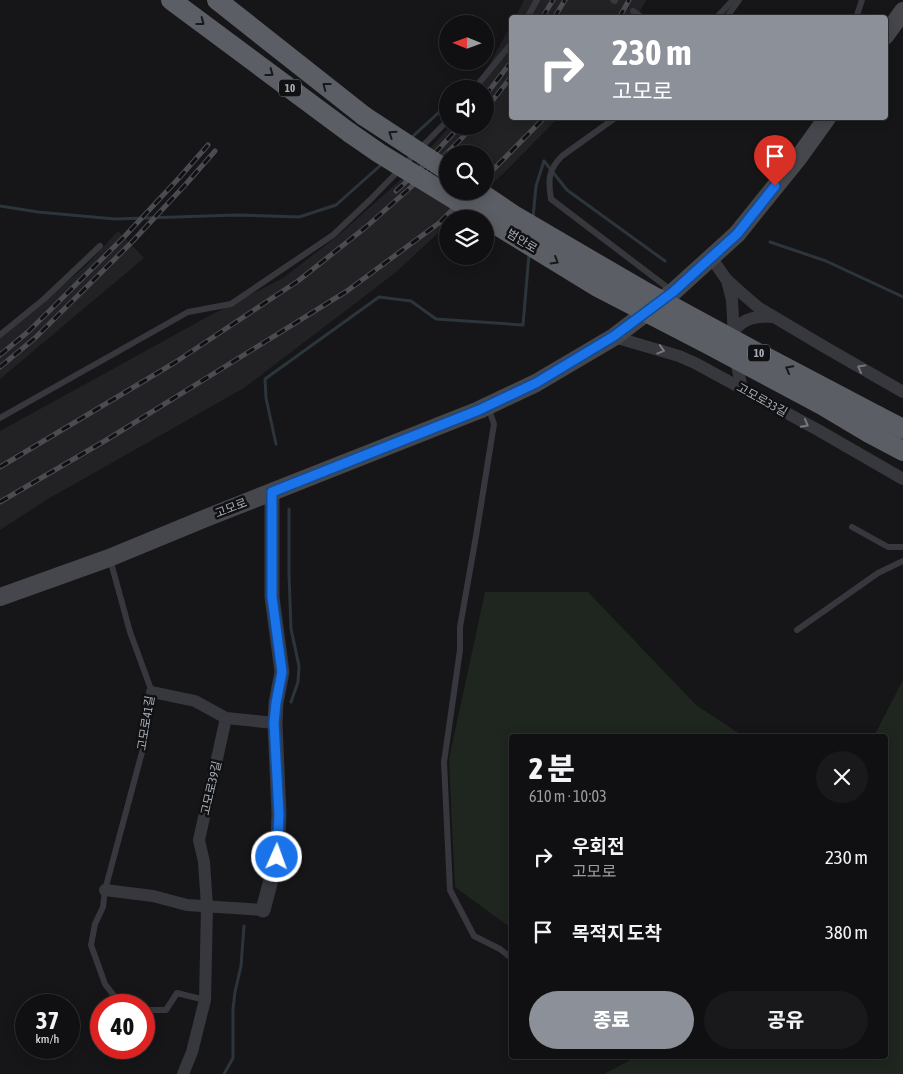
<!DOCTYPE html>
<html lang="ko">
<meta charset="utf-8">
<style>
:root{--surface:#101012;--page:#19191b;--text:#f1f3f6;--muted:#9c9d9f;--line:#303032;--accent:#8c9099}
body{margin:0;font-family:"Asap Condensed","Noto Sans KR",sans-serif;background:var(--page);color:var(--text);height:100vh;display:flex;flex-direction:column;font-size:19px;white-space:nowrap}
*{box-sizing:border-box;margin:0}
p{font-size:16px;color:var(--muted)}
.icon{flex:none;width:28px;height:28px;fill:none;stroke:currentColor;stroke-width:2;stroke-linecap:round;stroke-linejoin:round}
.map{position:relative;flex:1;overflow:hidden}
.details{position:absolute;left:509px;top:734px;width:379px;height:325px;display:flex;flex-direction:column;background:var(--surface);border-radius:5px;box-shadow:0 2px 12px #0003,0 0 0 1px var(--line)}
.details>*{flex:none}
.hud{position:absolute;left:509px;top:15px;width:379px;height:105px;border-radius:5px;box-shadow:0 2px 12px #0003,0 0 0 1px var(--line);background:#8c9099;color:#fff;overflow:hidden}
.needle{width:32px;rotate:271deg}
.controls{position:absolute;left:439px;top:15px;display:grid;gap:10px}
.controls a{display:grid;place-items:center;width:55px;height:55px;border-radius:50%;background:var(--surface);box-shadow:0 2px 12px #0003,0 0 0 1px var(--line);font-size:25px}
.speed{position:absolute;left:15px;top:994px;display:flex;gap:10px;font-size:25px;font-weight:700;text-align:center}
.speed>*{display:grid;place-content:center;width:65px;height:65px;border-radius:50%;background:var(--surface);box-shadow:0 2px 12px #0003,0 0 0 1px var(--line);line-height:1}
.speed small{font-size:12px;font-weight:400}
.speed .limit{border:8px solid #d22;background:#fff;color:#111}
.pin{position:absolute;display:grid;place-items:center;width:42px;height:42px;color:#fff;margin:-51px -21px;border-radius:50% 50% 50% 0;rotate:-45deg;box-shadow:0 0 5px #0007}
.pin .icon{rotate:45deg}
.me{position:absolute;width:55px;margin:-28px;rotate:2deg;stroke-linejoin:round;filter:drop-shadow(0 0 4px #0008)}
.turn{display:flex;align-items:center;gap:18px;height:105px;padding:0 20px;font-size:22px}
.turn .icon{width:65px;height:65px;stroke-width:2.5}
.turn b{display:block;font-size:35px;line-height:42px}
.round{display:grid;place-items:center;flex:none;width:52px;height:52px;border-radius:26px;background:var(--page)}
.summary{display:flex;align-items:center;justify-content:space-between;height:85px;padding:0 20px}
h1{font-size:30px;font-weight:800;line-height:38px}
.primary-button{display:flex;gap:10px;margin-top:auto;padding:10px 20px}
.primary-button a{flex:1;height:58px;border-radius:30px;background:var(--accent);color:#fff;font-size:20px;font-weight:800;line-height:58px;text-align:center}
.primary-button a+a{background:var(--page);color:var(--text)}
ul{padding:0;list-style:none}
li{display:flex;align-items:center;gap:15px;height:75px;padding:0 20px}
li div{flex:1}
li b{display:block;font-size:19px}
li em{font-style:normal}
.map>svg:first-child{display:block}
.built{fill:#222225}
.green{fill:#1e261f}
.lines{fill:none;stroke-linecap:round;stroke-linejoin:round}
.stream{stroke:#2c353c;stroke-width:3}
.service{stroke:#37383d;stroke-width:6}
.minor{stroke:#37383d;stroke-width:12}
.tertiary{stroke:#37383d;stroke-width:15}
.secondary{stroke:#45474d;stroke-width:18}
.trunk{stroke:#5b5e65;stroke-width:20}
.rail-casing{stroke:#4a4c52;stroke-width:5}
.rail{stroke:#111113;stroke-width:3;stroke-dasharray:9;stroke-linecap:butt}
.trunk-bridge{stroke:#5b5e65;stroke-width:20}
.oneway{stroke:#18191b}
.oneway2{stroke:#757881}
.route-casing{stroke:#114b97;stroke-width:12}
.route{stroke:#1a73e8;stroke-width:9}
.labels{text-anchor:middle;stroke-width:5;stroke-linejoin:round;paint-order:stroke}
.shield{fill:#111113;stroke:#7b7e86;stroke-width:1}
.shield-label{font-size:11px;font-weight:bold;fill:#a8adb8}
.street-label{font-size:12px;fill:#a8adb8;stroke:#111113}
</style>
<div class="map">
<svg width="903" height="1074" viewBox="0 0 903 1074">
<rect width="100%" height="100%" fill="#161618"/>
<g class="built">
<polygon points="524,0 646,0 637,17 515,18"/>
<polygon points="511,24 511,118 558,118 503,174 485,190 485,154 448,154 448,191 484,191 454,219 448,219 447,225 395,273 244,388 48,499 0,530 0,431 209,316 283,278 340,234 407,174 450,126 485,126 485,89 475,89 483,77"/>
<polygon points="118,231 144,258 0,379 0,336 86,266"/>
</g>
<g class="green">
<polygon points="485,592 588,592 696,705 743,736 511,736 511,928 455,887 449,759"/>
<polygon points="903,680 903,1074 604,1074 638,1056 885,1056 885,736 874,736"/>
</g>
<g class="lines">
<g class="stream">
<polyline points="411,138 448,104"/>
<polyline points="544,161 567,190 665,261"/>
<polyline points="0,206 38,212 115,219 237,215 299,217 336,205 382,164"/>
<polyline points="533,218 536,186 544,161"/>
<polyline points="770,242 826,261 903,297"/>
<polyline points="276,444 266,398 265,379 379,297 411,301 436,319 523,325 529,254"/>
<polyline points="289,509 289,575 291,629 299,666 298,682 291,702"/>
<polyline points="224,1074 233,1058 233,1009 235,992 241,966 244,926"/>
</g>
<g class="service">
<polyline points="613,0 615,1"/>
<polyline points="633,11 643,18"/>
<polyline points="527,18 537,0"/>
<polyline points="716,18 733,0"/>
<polyline points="726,18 739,0"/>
<polyline points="856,18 862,0"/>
<polyline points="474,89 511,44"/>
<path d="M 615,118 L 562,156 C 548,170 548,180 551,199 L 672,291"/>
<polyline points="0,335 44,299 100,246"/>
<polyline points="488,407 494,424 476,536 460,627 460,650 444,762 450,890 474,936 500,949 511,958"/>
<polyline points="0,418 188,312 231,304 333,235 370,200 448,120"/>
<polyline points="852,527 888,547 903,547"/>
<polyline points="110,559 130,632 152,692 145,741 105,890 103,907 95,924 91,945 105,984 121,1005"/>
<polyline points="797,630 878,573 903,561"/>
<polyline points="144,1010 166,1010 177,993 205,1000"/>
</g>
<g class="minor">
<polyline points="711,257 726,279 738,290 759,308 823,346 903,392"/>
<polyline points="727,280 732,300 735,356 742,389"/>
<path d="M 734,331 C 744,317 758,316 774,317"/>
<polyline points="614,337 679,356 695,363 818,430 903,479"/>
<polyline points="152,692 195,701 226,718 275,723"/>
<polyline points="105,890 153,896 187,905 263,910"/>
<polyline points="183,1074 192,1052 205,1000 207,906 204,862 199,840 226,718"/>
</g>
<polyline class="tertiary" points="263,910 277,857 279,814 275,723 276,703 282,672 272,597 272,492"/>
<g class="secondary">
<polyline points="885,36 903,11"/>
<polyline points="0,597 109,558 206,518 479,410 536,383 614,337 673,292 737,234 799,157 827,118"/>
</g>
<g class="trunk">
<polyline points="171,0 350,133"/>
<polyline points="217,0 364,116"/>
<polyline points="478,191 515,216 640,289"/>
<polyline points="878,416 903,429"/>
<polyline points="869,433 903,451"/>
</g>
<g class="rail-casing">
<g id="rail">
<polyline points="542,18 553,0"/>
<polyline points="554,18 565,0"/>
<polyline points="619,18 629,0"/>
<polyline points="485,96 511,62"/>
<polyline points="485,110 511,77"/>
<polyline points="485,178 544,118"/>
<polyline points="396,191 422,167 460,126"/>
<polyline points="0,355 29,331 124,237 179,178 208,145"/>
<polyline points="0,367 35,338 131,243 186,184 215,151"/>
<polyline points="0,467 174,363 298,281 366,227 429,171 463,137 472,126"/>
<polyline points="0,502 108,439 347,291 439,223 471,191"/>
</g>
</g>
<use href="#rail" class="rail"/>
<g class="trunk-bridge">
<polyline points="364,116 448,171"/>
<polyline points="350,133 379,153 596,286 708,344 822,405 869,433"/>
<polyline points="640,289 756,352 878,416"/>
</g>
</g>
<defs><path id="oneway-chevron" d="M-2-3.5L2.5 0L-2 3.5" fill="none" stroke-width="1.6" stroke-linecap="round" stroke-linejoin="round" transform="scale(1.25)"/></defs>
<g class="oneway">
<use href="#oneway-chevron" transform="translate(201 22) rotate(37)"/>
<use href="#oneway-chevron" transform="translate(270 73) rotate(37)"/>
<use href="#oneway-chevron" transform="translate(326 86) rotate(-142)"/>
<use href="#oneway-chevron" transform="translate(392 134) rotate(-146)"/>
<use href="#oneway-chevron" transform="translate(555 261) rotate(31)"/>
<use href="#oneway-chevron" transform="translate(789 369) rotate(-152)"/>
</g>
<g class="oneway2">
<use href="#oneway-chevron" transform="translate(661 350) rotate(17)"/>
<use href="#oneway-chevron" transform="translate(861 368) rotate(-151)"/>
<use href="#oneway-chevron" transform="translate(805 424) rotate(28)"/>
</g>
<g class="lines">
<g class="route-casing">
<polyline id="route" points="277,857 279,814 274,723 276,703 282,672 272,597 272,492 479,410 536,383 614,336 673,292 737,234 775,186"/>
</g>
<use href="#route" class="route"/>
</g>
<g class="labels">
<g class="shield">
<rect x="279" y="79.5" width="22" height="17" rx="4"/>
<rect x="748" y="344.5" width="22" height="17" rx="4"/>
</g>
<g class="shield-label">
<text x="290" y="92">10</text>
<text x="759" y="357">10</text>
</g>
<g class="street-label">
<text transform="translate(522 241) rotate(32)" y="4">범안로</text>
<text transform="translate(762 400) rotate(29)" y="4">고모로33길</text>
<text transform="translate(231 508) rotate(-21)" y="4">고모로</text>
<text transform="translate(146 723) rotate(-81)" y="4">고모로41길</text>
<text transform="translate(211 788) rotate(-77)" y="4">고모로39길</text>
</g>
</g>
</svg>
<div class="controls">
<a><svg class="needle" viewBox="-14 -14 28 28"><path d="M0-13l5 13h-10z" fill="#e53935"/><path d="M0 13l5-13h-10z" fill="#9c9d9f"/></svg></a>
<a><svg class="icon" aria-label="sound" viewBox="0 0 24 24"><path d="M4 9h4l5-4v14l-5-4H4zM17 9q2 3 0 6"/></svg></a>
<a><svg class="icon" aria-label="search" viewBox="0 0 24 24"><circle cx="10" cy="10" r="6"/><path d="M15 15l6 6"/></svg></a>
<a><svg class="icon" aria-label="layers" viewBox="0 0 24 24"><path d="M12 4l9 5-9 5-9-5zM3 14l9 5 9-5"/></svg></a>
</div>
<div class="speed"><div>37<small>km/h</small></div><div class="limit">40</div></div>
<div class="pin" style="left:775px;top:186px;background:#d93025"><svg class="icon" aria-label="arrive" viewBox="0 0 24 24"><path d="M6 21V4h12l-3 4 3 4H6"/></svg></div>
<svg class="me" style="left:277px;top:857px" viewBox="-20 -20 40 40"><circle r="17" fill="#1a73e8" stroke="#fff" stroke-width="3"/><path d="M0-11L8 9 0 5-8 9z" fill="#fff"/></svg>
<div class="hud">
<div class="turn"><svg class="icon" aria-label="right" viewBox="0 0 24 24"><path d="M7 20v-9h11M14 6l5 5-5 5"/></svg><div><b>230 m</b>고모로</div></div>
</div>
<section class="details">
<div class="summary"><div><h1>2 분</h1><p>610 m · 10:03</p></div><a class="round"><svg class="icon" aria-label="close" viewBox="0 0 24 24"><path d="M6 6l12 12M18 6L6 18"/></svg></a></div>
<ul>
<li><svg class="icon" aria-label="right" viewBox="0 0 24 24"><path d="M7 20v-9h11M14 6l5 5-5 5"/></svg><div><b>우회전</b><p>고모로</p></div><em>230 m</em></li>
<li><svg class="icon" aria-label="arrive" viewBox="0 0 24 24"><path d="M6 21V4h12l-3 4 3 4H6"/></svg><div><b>목적지 도착</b></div><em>380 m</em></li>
</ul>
<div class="primary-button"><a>종료</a><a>공유</a></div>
</section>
</div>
